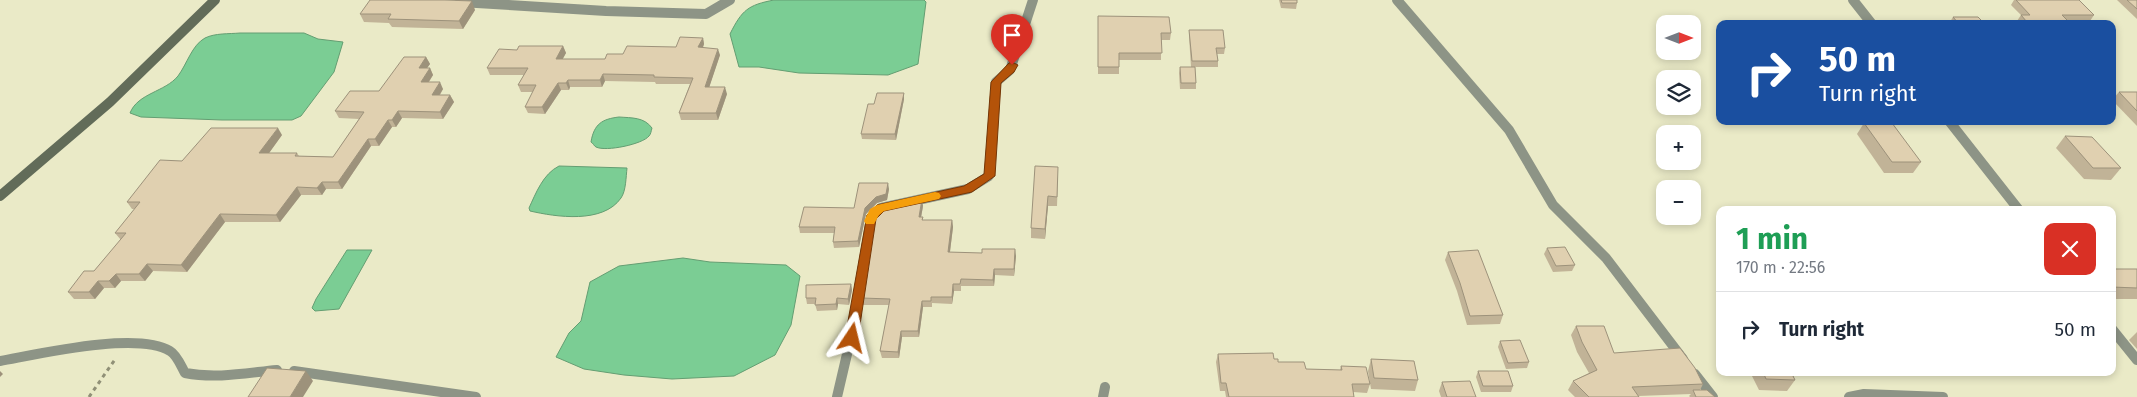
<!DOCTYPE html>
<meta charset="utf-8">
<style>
:root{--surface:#fff;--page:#f6f6f7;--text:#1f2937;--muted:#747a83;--line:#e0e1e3}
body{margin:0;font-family:"Fira Sans",sans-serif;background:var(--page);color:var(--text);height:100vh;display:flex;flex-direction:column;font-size:19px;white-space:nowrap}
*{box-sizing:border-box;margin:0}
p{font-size:16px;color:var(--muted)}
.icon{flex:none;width:28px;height:28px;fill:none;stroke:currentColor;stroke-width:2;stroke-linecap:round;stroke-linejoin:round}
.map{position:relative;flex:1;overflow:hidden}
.drawer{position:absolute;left:1716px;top:206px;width:400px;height:170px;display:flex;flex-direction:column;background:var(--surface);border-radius:10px;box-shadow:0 2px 8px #0003}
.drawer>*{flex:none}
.guide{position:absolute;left:1716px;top:20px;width:400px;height:105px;border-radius:10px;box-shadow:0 2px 8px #0003;background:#1a4fa0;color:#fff;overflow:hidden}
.needle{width:32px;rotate:90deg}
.buttons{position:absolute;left:1656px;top:15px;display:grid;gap:10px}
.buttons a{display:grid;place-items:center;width:45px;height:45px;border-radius:10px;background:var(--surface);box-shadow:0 2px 8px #0003;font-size:25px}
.pin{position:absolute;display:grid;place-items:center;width:42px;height:42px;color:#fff;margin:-51px -21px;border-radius:50% 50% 50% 0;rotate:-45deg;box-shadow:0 0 5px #0007}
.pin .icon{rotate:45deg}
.me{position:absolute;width:55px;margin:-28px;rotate:10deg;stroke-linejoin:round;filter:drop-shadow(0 0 4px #0008)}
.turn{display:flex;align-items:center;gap:18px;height:105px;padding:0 20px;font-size:22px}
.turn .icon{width:65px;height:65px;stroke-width:2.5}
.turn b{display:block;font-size:35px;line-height:42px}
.round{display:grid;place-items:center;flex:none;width:52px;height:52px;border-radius:10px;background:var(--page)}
.summary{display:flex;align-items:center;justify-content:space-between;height:85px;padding:0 20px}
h1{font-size:30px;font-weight:700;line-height:38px;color:#1e9e55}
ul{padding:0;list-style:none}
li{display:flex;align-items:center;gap:15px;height:75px;padding:0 20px;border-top:1px solid var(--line)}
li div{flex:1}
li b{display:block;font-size:19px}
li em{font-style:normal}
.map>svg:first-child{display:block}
.water{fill:#7bcd94;stroke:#649e72}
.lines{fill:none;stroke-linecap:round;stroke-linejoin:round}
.path{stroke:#909077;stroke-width:3;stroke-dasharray:4 4;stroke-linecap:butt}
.minor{stroke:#8d9486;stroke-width:10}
.secondary{stroke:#626c59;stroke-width:10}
.wall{fill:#c1b397}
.shaded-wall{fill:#9d927b}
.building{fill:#e0d0b0;stroke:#9d927b}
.route{fill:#b45309;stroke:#753606}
.slow{fill:#f59e0b}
</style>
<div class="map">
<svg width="2137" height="397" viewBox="0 0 2137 397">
<rect width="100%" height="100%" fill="#eaeac7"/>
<g class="water">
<path d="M 774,0 L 924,0 L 926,2 L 918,64 L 888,75 L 799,73 L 759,67 L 739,67 L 730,34 C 742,10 748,5 774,0 Z"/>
<path d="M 240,33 L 304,33 L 318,39 L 343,42 L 334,72 L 301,116 L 292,120 L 222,120 L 141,117 L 130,113 C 138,93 165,92 178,76 C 187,64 192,45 205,38 C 215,33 229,34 240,33 Z"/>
<path d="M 619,117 C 632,118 644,117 652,128 C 651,131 651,134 649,136 C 643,144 606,152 596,147 C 594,146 593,143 591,142 C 594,124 602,119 619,117 Z"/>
<path d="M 559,166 L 627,168 C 626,177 626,191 621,198 C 603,224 556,217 530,211 L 529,208 C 536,193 543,174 559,166 Z"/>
<polygon points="347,250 372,250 339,309 315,311 312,308 316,299"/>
<polygon points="683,258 710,262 786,265 800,276 791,325 775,355 734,376 672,379 624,375 584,369 556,357 569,333 581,321 590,282 619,266"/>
</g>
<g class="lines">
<polyline class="path" points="89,397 116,358"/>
<g class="minor">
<polyline points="1397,0 1509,130 1553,205 1606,258 1683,359"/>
<polyline points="1853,0 1872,24"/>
<polyline points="460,2 606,11 706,14 730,0"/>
<polyline points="1949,121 2019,210"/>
<polyline points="2112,329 2137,360"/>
<path d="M 0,361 C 39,354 137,331 170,351 C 177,355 181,366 185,373 C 216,379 246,373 277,370"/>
<polyline points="294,371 476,397"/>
<polyline points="1695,374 1713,397"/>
<polyline points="837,397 851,337 871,218 881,208 968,189 989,176 996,82 1010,70 1033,0"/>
<polyline points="1103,397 1105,387"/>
<polyline points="1849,397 1864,394 1943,397"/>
</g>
<polyline class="secondary" points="0,196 110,102 215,0"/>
</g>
<g class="wall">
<polygon points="1279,0 1297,0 1297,3 1296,9 1281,8"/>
<polygon points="2014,0 2079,0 2094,15 2090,21 2068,20 2071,24 1951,24 1950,22 1953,17 1982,21 2018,22 2017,21 2021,15 2011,5"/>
<polygon points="2117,0 2137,0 2137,19"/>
<polygon points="475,10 463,29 392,27 389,23 364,22 360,14"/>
<polygon points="1098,16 1171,33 1170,40 1161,40 1161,60 1119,60 1119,74 1098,74"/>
<polygon points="1189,30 1225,48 1224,54 1217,54 1218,61 1218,67 1195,67 1196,83 1196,89 1180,89 1179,73 1180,67 1191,67 1189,36"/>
<polygon points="703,38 704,44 703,48 720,55 709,87 727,94 718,120 681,120 679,113 690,84 656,84 655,82 605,81 602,87 570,87 569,90 561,90 545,114 528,113 525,107 533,92 521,92 518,85 524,75 490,75 487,68 517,50 563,46 566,53 562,59 605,59 623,54 676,47"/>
<polygon points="426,57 430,64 427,68 430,68 433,75 429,82 443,89 440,95 450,95 454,102 443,119 402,118 396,127 392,127 379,146 371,146 342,189 326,189 322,195 301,195 280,222 225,222 187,272 153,271 145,281 121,281 115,288 104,288 95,299 74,299 68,292 94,271 121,240 115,233 135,209 132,209 127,202 182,161 282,135 269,153 297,153 299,156 333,157 359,119 339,118 335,111 379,91"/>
<polygon points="2119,92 2137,92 2137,126 2112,100"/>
<polygon points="904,93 904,99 896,140 862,139 861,134"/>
<polygon points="1864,123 1921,162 1913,173 1884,173 1857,134"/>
<polygon points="2065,136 2121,168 2111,180 2084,179 2056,148"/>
<polygon points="1058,177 1057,206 1048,206 1045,239 1031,238 1031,228"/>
<polygon points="889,189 887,200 877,203 866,214 859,247 834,248 833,242 834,233 800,233 799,227 854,208"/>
<polygon points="923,206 921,217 923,217 923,220 952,220 953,227 950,252 1016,256 1014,276 995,275 994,286 961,286 961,291 954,291 952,304 932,303 932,307 923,307 919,337 902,337 899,358 882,358 880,351 889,305 863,305 862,298"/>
<polygon points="1547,248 1575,265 1572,271 1553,272 1544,254"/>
<polygon points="1448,252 1503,315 1500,324 1467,325 1457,291 1445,260"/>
<rect x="2112" y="269" width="25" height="30"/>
<polygon points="851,284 852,290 849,305 838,304 837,310 817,311 815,304 807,304 806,298"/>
<polygon points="1576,326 1614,353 1703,384 1700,390 1715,397 1690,397 1689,396 1691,394 1638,396 1639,397 1575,397 1568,390 1573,381 1589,373 1577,352 1571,335"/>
<polygon points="2137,332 2137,349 2129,340"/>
<polygon points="1500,341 1529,362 1527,368 1506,369 1498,347"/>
<polygon points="1218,354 1274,359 1278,362 1306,369 1340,370 1341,366 1370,384 1367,393 1353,392 1354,397 1226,397 1225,391 1220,391 1216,362"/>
<polygon points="1371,359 1418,380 1415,391 1371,389 1368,371"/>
<polygon points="1478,371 1513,386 1511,392 1481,392 1476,377"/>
<polygon points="1750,372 1791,372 1795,380 1787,391 1759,390"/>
<polygon points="1442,382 1476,397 1441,397 1439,391"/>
</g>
<g class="shaded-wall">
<polygon points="472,1 475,10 463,29 459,21"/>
<polygon points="703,38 704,44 700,54 698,47"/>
<polygon points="563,46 566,53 559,66 556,59"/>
<polygon points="718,49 720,55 707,94 705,87"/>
<polygon points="426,57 430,64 422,75 419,68"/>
<polygon points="430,68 433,75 424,89 421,82"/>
<polygon points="603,74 605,81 602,87 600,80"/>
<polygon points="568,80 570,87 569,90 566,83"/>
<polygon points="440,82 443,89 435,102 432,95"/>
<polygon points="558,83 561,90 545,114 542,107"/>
<polygon points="725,87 727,94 718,120 716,113"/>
<polygon points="904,93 904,99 896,140 895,134"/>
<polygon points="450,95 454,102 443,119 440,112"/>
<polygon points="398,111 402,118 396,127 392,120"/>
<polygon points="388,120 392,127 379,146 375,139"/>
<polygon points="278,128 282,135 264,160 259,153"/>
<polygon points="368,139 371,146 342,189 338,182"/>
<polygon points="322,182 326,189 322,195 317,188"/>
<polygon points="888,183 889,189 887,200 877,203 866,214 859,247 858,241 865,208"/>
<polygon points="297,187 301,195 280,222 276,215"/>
<polygon points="1048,196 1048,206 1045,239 1045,229"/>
<polygon points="922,199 923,206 920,223 919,217"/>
<polygon points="220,214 225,222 187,272 181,265"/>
<polygon points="952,220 953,227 949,259 948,252"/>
<polygon points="1015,249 1016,256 1014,276 1014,269"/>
<polygon points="147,264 153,271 145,281 139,274"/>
<polygon points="994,269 995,275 994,286 993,280"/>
<polygon points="116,274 121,281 115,288 109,281"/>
<polygon points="98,281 104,288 95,299 89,292"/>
<polygon points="851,284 852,290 849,305 848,299"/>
<polygon points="953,284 954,291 952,304 952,297"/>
<polygon points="837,298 838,304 837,310 836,304"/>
<polygon points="922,301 923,307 919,337 918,331"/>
<polygon points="901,331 902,337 899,358 898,352"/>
<polygon points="0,371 3,374 0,377"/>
<polygon points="306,371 313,381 303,397 290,397"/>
</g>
<g class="building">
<polygon points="370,0 445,0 472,1 459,21 388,19 391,14 360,14"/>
<polygon points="1281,0 1297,0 1297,3 1282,3"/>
<polygon points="2016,0 2079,0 2094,15 2062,15 2071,24 1959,24 1953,17 1978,17 1982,21 2027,22 2021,15 2030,15"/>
<polygon points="2127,0 2137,0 2137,9"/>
<polygon points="1098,16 1169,17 1171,33 1161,33 1162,53 1119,53 1119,67 1098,67"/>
<polygon points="1189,30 1223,30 1225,48 1216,48 1218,61 1192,61"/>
<polygon points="680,37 703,38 698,47 718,49 705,87 725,87 716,113 679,113 693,78 654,77 654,75 603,74 600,80 568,80 566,83 558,83 542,107 525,107 536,85 518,85 528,68 487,68 499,49 517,50 519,46 563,46 556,59 605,59 607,54 623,54 627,46 676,47"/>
<polygon points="404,57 426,57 419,68 430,68 421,82 440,82 432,95 450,95 440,112 398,111 392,120 388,120 375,139 368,139 338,182 322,182 317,188 297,187 276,215 220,214 181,265 147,264 139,274 116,274 109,281 98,281 89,292 68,292 84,271 94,271 126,233 115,233 140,202 127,202 160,160 182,161 211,128 278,128 259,153 297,153 295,156 333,157 364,112 335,111 350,91 379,91"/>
<polygon points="1180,67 1195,67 1196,83 1181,83"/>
<polygon points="2119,92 2137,92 2137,111"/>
<polygon points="877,93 904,93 895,134 861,134 868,104 874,104"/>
<polygon points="1864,123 1892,123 1921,162 1892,162"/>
<polygon points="2065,136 2092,137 2121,168 2093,168"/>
<polygon points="1035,166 1058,167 1057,197 1048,196 1045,229 1031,228"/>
<polygon points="859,183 888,183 886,194 876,197 865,208 858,241 833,242 835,227 799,227 804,207 854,208"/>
<polygon points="922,199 919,217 923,217 922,220 952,220 948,252 982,253 982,249 1015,249 1014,269 994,269 993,280 961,279 960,284 953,284 952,297 931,297 931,301 922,301 918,331 901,331 898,352 880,351 890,299 862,298 876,215 883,208"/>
<polygon points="1565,247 1575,265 1556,266 1547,248"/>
<polygon points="1478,250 1503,315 1470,316 1460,283 1448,252"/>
<polygon points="2112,269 2137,269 2137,288 2112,287"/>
<polygon points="851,284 848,299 837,298 836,304 815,305 816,298 806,298 806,285"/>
<polygon points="1576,326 1604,326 1614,353 1680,348 1695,368 1703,384 1632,387 1639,397 1589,397 1573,381 1597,370 1582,342"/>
<polygon points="1520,340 1529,362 1508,363 1500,341"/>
<polygon points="1273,353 1274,359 1278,359 1278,362 1304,362 1306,369 1342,370 1341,366 1366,367 1370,384 1352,384 1354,397 1229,397 1226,383 1221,383 1218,354"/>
<polygon points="1371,359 1414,361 1418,380 1374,378"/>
<polygon points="267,368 306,371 290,397 248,397"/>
<polygon points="1478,371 1508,371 1513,386 1483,386"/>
<polygon points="1763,372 1791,372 1795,380 1766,379"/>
<polygon points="1470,381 1476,397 1447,397 1442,382"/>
<polygon points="1693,390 1707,390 1715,397 1696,397"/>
</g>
<polygon class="route" points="1012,62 1018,65 1014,72 1001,83 995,176 972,192 884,211 876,219 858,338 856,341 847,341 845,338 867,215 877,205 964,186 984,174 991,82 1009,63"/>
<polygon class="slow" points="935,192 939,193 941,196 939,199 884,211 879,215 874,224 866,224 864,221 870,209 877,205"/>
</svg>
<div class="buttons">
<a><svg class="needle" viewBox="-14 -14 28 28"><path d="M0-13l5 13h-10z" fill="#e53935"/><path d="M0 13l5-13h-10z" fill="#747a83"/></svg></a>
<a><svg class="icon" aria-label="layers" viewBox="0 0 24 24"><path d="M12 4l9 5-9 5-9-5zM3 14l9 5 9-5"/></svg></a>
<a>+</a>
<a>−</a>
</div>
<div class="pin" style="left:1012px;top:65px;background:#d93025"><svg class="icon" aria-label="arrive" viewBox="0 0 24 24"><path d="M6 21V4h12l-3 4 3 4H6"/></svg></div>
<svg class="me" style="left:852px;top:338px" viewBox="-20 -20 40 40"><path d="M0-17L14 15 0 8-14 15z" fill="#b45309" stroke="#fff" stroke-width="4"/></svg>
<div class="guide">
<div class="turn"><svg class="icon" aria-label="right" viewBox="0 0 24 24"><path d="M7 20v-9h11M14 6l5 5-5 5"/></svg><div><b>50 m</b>Turn right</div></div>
</div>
<section class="drawer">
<div class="summary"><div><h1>1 min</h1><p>170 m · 22:56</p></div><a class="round" style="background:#d93025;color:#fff"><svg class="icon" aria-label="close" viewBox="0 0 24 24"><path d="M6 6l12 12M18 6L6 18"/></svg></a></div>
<ul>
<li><svg class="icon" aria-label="right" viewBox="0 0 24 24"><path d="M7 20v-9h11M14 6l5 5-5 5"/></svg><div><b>Turn right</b></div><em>50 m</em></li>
</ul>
</section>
</div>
